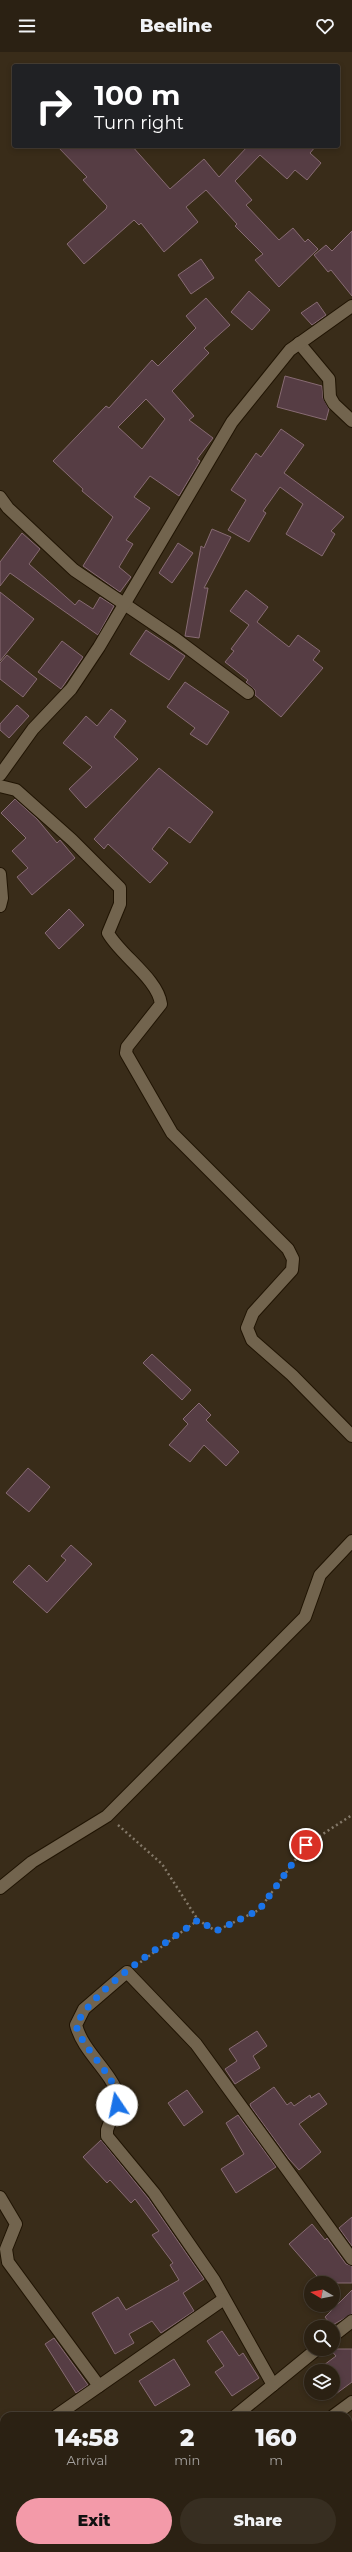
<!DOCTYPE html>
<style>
:root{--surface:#2b2113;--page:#372e21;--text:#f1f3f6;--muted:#a6a3a0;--line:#473e33;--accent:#f39aa9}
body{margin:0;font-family:Montserrat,sans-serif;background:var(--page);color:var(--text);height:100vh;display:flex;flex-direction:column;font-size:15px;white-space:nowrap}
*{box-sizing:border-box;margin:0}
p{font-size:13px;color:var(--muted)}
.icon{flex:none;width:22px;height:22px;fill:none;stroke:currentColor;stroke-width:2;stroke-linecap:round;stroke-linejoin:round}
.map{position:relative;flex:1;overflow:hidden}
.panel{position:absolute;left:0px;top:2360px;width:352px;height:140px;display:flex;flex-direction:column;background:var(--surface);border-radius:12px 12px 0 0;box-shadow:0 2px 6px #0003,0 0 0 1px var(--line)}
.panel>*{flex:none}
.top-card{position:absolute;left:12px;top:12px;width:328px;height:84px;border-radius:4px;box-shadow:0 2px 6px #0003,0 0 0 1px var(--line);background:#202124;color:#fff;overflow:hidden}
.needle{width:26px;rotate:280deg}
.tools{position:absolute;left:304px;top:2224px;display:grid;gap:8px}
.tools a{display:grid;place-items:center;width:36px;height:36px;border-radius:50%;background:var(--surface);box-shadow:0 2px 6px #0003,0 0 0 1px var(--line);font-size:20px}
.pin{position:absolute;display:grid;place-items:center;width:34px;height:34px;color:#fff;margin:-17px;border:2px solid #fff;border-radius:50%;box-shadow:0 1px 4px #0007}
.me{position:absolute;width:44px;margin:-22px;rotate:349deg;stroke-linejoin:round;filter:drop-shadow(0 0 3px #0008)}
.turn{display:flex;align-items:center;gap:14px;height:84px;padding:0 16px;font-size:18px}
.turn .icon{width:52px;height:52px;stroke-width:2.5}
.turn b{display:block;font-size:28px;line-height:34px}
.eta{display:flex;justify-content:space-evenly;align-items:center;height:68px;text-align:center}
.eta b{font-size:24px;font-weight:800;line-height:28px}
.button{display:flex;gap:8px;margin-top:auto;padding:8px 16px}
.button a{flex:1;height:46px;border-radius:24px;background:var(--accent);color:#111;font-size:16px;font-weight:800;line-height:46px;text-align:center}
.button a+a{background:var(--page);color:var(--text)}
header{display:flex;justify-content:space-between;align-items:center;height:52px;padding:0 16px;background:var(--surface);font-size:18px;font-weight:800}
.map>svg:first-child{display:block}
.building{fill:#563d44;stroke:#876b73;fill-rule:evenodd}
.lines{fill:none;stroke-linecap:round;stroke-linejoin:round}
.minor-casing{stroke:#201403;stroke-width:14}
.path{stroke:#847969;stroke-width:2.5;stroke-dasharray:2 3;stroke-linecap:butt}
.minor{stroke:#72644e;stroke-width:12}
.route{stroke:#1a73e8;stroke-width:7;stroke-dasharray:0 12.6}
</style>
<header><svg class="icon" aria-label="menu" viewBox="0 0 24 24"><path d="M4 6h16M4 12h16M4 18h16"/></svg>Beeline<svg class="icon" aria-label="heart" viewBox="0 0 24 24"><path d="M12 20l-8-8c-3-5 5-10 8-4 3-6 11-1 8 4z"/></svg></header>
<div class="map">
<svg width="352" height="2500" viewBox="0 0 352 2500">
<rect width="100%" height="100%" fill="#392c19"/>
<g class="building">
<polygon points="57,94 132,94 170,137 204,107 219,125 248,94 316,94 310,101 321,111 307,128 295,118 287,127 260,103 235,129 252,148 246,153 279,188 293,176 305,190 308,187 318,197 279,235 255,208 263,202 235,174 237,172 206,138 186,155 198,170 164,200 141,171 139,173 134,168 84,212 67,192 106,157 107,154 83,128 87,125"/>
<polygon points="352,179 352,244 331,218 328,220 314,203 326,193 332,199"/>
<polygon points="201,207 214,226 191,242 178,223"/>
<polygon points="249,239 270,258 252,278 231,260"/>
<path d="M 206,246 L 230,273 L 204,296 L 209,301 L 172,339 L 194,364 L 189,368 L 213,386 L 197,407 L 200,409 L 179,444 L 150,424 L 134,445 L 150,456 L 126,488 L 133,492 L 119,515 L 131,525 L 120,540 L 83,514 L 113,465 L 82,439 L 83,437 L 53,409 L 106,354 L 109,356 L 152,308 L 158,314 L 196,276 L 186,264 ZM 146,347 L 165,367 L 142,397 L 118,375 Z"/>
<polygon points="317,250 326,263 312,273 301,261"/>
<polygon points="285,324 322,334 323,346 329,357 326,368 277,355"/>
<polygon points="281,377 304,393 284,421 344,465 331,479 335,482 322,504 286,482 303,452 280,435 263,459 266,461 249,490 228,478 246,448 231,438 256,401 261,405"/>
<polygon points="212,477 231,485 204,536 208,536 199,586 185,584 201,494 204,496"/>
<polygon points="22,481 40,497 29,512 75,553 79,548 93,557 100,545 114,554 98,583 10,521 0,534 0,510"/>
<polygon points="178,491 193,501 172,531 159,521"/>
<polygon points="246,538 268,555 257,570 289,595 298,583 320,599 313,608 323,616 281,665 255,643 255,638 246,630 248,628 225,610 234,599 231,597 249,573 230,559"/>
<polygon points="0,540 34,567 0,609"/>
<polygon points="146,578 185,604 169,628 130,602"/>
<polygon points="62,589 83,605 61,637 38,620"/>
<polygon points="7,603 37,627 23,645 0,627 0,611"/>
<polygon points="185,630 229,660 207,693 190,682 195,676 167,655"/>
<polygon points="17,653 29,664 9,686 0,678 0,672"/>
<polygon points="111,657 126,669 114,685 138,707 86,756 69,737 92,715 63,691 86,664 97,674"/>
<polygon points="159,716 213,760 190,791 169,775 152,797 168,811 150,831 108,792 104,797 94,787"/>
<polygon points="15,747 37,767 57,791 60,788 75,806 32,843 17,825 28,816 12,799 26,786 1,761"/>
<polygon points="69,857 84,873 59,897 45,881"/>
<polygon points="152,1302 191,1338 182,1348 143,1311"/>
<polygon points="199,1351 211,1363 206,1368 239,1400 226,1414 204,1393 190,1410 169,1393 188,1372 183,1367"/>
<polygon points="28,1416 50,1435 29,1460 6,1441"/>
<polygon points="71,1493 92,1512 47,1561 13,1530 29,1513 47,1530 66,1508 61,1504"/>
<polygon points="257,1979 267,1994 253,2004 260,2016 235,2032 225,2017 237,2009 229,1997"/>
<polygon points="274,2035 287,2053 291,2050 294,2054 310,2043 311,2046 319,2041 327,2052 299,2072 321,2100 299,2118 289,2107 251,2055 250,2052"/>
<polygon points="187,2038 203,2060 184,2074 168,2051"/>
<polygon points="238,2063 276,2115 236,2141 221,2117 244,2102 226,2071"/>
<polygon points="101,2088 148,2146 204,2227 183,2241 194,2259 161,2281 152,2269 129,2282 134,2291 115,2302 92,2261 118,2245 126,2258 179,2228 170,2213 173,2211 152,2183 159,2179 135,2147 131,2151 110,2128 107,2131 83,2105"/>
<polygon points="352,2165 352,2194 339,2176"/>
<polygon points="312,2172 325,2188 327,2186 346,2212 352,2214 352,2231 323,2231 289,2192"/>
<polygon points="352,2238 352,2262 329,2275 326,2271 328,2269 325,2265"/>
<polygon points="222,2279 239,2304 243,2301 259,2326 232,2344 215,2320 224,2314 207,2289"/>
<polygon points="54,2286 88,2333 76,2341 45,2292"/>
<polygon points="330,2297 352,2297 352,2330 333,2344 333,2319 316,2319 336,2304"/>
<polygon points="174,2307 190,2333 155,2354 139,2329"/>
</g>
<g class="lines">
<g class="minor-casing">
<g id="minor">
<polyline points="299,291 329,327 330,345 334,352 352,369"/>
<polyline points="0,445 8,456 74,518 176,587 248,641"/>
<polyline points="0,723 33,677 71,637 99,595 232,370 290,298 352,254"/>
<path d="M 0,734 L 16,738 L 72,788 L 120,836 L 120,852 L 108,881 C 120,903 158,927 161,952 L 127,995 L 126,1001 L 172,1081 L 288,1197 L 293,1207 L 292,1218 L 253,1261 L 247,1276 L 252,1288 L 292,1323 L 352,1384"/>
<polyline points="0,822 2,846 0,854"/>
<polyline points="0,1836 32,1810 107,1764 305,1565 320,1523 352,1489"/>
<polyline points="0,2145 16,2172 6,2197 8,2210 99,2334"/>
<polyline points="333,2284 352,2269"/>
<path d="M 273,2333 L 214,2228 L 154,2141 L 107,2084 L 107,2078 L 119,2045 C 110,2018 83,2000 76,1973 L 84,1957 L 127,1920 L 196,1992 L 352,2207"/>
<polyline points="56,2364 224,2247"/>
<polyline points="235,2364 317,2297"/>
<polyline points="333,2364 352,2350"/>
<polyline points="0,2403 4,2400"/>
<polyline points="247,2496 249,2500"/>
<polyline points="318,2496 321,2500"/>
<polyline points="23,2500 27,2496"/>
</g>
</g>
<g class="path">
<polyline points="118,1773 162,1812 198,1868 138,1912"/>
<polyline points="198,1868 216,1879 259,1858 306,1793 352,1763"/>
</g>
<use href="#minor" class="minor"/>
</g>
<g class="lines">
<path class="route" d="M 117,2053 C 122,2027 82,1999 76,1973 C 96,1934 162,1894 198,1868 L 216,1879 L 259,1858 L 306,1793"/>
</g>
</svg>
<div class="tools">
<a><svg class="needle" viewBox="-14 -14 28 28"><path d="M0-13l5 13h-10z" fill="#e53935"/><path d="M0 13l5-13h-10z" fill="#a6a3a0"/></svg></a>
<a><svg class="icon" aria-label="search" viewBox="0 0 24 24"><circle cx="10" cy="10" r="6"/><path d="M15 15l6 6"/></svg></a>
<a><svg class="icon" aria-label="layers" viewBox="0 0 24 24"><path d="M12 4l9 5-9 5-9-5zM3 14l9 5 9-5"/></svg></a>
</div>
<div class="pin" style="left:306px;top:1793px;background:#d93025"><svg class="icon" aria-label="arrive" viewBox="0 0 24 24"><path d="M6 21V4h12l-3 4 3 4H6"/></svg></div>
<svg class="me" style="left:117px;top:2053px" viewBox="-20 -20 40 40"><circle r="19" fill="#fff"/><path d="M0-13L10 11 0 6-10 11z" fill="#1a73e8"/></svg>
<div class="top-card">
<div class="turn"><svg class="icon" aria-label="right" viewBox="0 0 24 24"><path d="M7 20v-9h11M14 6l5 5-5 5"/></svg><div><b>100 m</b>Turn right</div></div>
</div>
<section class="panel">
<div class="eta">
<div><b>14:58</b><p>Arrival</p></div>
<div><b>2</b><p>min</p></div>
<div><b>160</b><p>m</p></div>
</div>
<div class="button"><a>Exit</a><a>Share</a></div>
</section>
</div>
